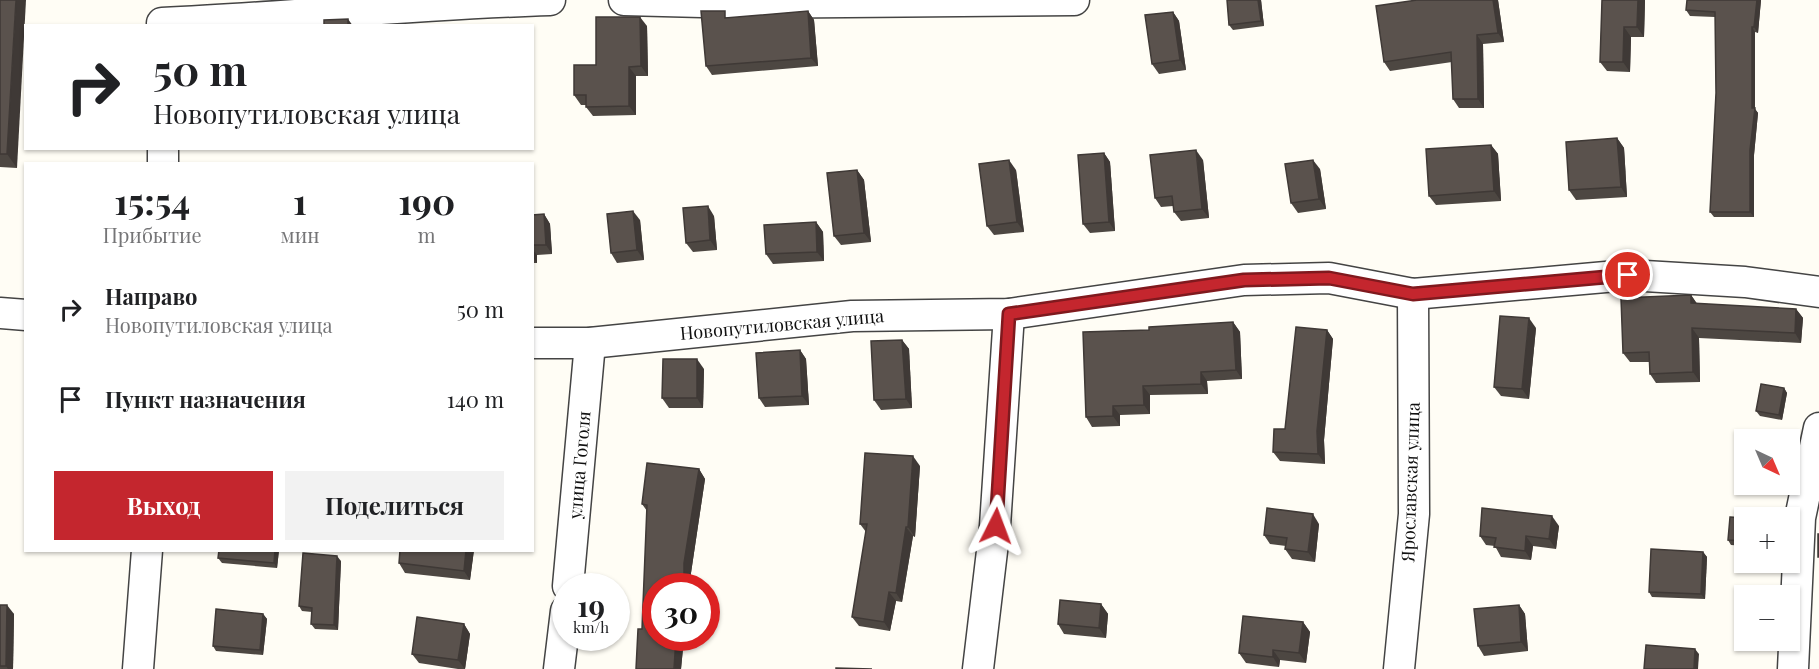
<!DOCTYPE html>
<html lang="ru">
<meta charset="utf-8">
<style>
:root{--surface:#fff;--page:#f2f2f2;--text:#202124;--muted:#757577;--accent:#c4262e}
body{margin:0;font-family:"Playfair Display",serif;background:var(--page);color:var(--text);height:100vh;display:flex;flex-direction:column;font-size:22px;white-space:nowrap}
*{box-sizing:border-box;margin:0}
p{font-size:20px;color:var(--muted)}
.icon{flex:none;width:33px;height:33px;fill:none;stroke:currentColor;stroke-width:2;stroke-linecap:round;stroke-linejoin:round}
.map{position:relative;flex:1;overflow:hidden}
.details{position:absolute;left:24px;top:162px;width:510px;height:390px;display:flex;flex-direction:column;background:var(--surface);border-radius:0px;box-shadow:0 2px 4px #0004}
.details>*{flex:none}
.top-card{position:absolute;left:24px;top:24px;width:510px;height:126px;border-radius:0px;box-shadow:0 2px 4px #0004;background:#fff;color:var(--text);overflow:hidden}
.needle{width:39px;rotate:136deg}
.tools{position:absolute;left:1734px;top:429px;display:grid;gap:12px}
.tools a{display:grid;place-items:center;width:66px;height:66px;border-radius:0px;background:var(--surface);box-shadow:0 2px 4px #0004;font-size:30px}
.speed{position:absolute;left:552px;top:573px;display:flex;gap:12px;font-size:30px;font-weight:700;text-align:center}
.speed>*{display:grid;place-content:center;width:78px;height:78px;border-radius:50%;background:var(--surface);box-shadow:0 2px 4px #0004;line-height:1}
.speed small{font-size:15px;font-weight:400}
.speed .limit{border:9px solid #d22;background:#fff;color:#111}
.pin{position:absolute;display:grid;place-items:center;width:51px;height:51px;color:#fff;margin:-26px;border:3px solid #fff;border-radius:50%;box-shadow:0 2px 6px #0007}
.me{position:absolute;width:66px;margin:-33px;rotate:3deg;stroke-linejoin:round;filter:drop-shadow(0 0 4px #0008)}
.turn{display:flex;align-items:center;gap:21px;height:126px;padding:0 30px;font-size:27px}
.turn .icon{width:78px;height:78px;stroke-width:2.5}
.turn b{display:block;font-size:42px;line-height:51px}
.eta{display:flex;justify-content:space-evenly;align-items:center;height:102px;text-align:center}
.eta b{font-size:36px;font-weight:700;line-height:42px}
.button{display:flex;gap:12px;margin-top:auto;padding:12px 30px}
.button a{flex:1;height:69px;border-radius:0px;background:var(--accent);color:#fff;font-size:24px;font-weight:700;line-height:69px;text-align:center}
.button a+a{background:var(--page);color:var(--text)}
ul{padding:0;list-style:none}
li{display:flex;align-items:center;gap:18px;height:90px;padding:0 30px}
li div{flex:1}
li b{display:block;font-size:22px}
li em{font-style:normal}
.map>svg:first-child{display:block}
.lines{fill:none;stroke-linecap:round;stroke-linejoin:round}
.street-casing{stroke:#444;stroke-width:33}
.street{stroke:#fff;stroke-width:30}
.wall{fill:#4d4742}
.shaded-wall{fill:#3f3936}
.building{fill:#5a524d;stroke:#3f3936;stroke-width:1.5}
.route-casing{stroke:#7f191e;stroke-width:15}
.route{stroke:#c4262e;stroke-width:10}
.labels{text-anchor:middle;stroke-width:6;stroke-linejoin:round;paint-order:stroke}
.street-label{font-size:18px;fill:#111;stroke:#fff}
</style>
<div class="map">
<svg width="1819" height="669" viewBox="0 0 1819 669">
<rect width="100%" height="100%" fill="#fffdf5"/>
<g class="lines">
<g class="street-casing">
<g id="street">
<polyline points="624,0 741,3 1074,0"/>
<path d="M 162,23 C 292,17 420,4 550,0"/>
<polyline points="163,148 163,164"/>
<polyline points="0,313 26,315"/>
<polyline points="532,343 590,343 852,316 1009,314 1244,280 1329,278 1413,294 1628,275 1745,282 1819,292"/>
<polyline points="568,586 590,343"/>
<polyline points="138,669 147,550"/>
<polyline points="559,669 566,611"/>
<polyline points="978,669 995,526 1009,314"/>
<polyline points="1399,669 1414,514 1413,294"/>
<polyline points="1793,669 1800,518 1819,428"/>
</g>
</g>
<use href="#street" class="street"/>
</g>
<g class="wall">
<polygon points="0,0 17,168 0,167"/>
<polygon points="1227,0 1261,0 1264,26 1233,30 1229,25"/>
<polygon points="1417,0 1498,0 1504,42 1483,44 1484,108 1459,108 1453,99 1452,62 1390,71 1384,62"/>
<polygon points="1602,0 1645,0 1644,37 1631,37 1630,72 1607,71 1600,62"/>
<polygon points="1761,0 1758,33 1755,32 1755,109 1758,113 1754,155 1754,217 1714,217 1710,212 1716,93 1715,17 1690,16 1686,10"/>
<polygon points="808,11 814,20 818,66 712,75 706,66"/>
<polygon points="1173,12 1179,21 1186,70 1159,74 1152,64"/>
<polygon points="647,26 648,76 636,76 636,115 593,116 586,107 586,105 581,105 574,95 596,65"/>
<polygon points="1617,138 1624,148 1627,197 1576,200 1569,190"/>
<polygon points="1491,145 1498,154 1501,201 1436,205 1429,196"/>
<polygon points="1104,153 1110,162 1115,231 1090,233 1083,224"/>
<polygon points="1203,160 1209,218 1181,221 1174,212 1173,206 1161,207 1155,198"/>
<polygon points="1320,169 1326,209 1298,213 1291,203"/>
<polygon points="857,170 864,180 871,242 841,245 834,236"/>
<polygon points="1016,170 1024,232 994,235 987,226"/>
<polygon points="544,214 550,224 552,254 537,255 537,263 532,263 532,215"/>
<polygon points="714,216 717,250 693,252 686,243"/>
<polygon points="640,220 644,260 617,263 611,253"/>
<polygon points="816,222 823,232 824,261 773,264 766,254"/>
<polygon points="1691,295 1697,304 1796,309 1803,318 1801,343 1699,338 1700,382 1656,383 1650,374 1649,362 1630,362 1623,353"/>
<polygon points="1233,322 1240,332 1242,379 1207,381 1208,394 1150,395 1150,414 1120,415 1120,426 1092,427 1086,417 1149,330"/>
<polygon points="1536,328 1529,399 1501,396 1494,387"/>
<polygon points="1327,330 1333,339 1324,440 1325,464 1280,461 1273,452 1285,429"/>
<polygon points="902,340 909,349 912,408 881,410 874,400"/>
<polygon points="800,350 806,359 809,405 765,407 759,398"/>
<polygon points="704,369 703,408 669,408 662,398"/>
<polygon points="1784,388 1787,393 1782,420 1760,416 1756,411"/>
<polygon points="920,466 915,537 913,536 902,602 896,601 890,631 859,626 852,617 866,532 860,524"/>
<polygon points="699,469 705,479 691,573 691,586 656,586 656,638 684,638 681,669 642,629 647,511 642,504"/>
<polygon points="1744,518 1744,546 1731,545 1728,540"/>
<polygon points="1319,524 1315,562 1292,559 1285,549 1286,546 1270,544 1264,535"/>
<polygon points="1559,526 1556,549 1533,546 1531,560 1501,557 1495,546 1486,545 1480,536"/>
<polygon points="279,550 277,568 222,563 218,558"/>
<polygon points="474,550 470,580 405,573 399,563"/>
<polygon points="1703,552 1707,557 1705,599 1652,597 1649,592"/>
<polygon points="341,561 338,630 315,629 311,624 312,612 302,611 299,606"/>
<polygon points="1101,604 1108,614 1106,638 1064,634 1058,624"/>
<polygon points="0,605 14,614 13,669 0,669"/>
<polygon points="1519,605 1525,614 1528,651 1484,656 1478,646"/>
<polygon points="263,614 267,619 263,655 216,651 213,646"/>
<polygon points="1303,622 1310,632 1306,663 1280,660 1279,667 1246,663 1239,653"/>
<polygon points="464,624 470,634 465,669 458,669 419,663 412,654"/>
</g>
<g class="shaded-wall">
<polygon points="16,0 26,0 17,168 7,154"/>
<polygon points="1258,0 1261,0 1264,26 1261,21"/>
<polygon points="1493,0 1498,0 1504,42 1498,33"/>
<polygon points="1638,0 1645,0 1644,37 1637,27"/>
<polygon points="1757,0 1761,0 1758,33 1754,27"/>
<polygon points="808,11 814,20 818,66 811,58"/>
<polygon points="1173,12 1179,21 1186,70 1180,60"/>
<polygon points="640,17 647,26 648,76 641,66"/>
<polygon points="348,19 353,26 348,26"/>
<polygon points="1624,27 1631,37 1630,72 1623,62"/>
<polygon points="1752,27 1755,32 1755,109 1758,113 1754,155 1754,217 1750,212"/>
<polygon points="1477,35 1483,44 1484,108 1478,99"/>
<polygon points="629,67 636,76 636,115 629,106"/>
<polygon points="1617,138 1624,148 1627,197 1621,187"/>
<polygon points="1491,145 1498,154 1501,201 1494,191"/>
<polygon points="1196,150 1203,160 1209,218 1202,209"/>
<polygon points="1104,153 1110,162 1115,231 1109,222"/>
<polygon points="1009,160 1016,170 1024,232 1017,222"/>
<polygon points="1313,160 1320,169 1326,209 1319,199"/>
<polygon points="857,170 864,180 871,242 864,233"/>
<polygon points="708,206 714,216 717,250 710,240"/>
<polygon points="633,211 640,220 644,260 637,250"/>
<polygon points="544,214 550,224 552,254 546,245"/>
<polygon points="816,222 823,232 824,261 817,252"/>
<polygon points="532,249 537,255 537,263 532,256"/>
<polygon points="1691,295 1698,305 1691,303"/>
<polygon points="1796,309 1803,318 1801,343 1795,333"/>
<polygon points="1529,318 1536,328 1529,399 1522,389"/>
<polygon points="1233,322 1240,332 1242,379 1236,370"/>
<polygon points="1692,328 1699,338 1700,382 1693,372"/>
<polygon points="1327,330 1333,339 1324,440 1325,464 1318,454 1317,431"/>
<polygon points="902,340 909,349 912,408 906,399"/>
<polygon points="800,350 806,359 809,405 802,396"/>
<polygon points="697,359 704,369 703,408 697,398"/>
<polygon points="1201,372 1207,381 1208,394 1201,384"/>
<polygon points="1143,386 1150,395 1150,414 1144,405"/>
<polygon points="1784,388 1787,393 1782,420 1779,415"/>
<polygon points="1113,406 1120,415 1120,426 1113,416"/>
<polygon points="913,456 920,466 915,537 908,527"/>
<polygon points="699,469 705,479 691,573 691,586 684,586 684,563"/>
<polygon points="1313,514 1319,524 1315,562 1308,552"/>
<polygon points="1552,516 1559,526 1556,549 1549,539"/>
<polygon points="906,527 913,536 902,602 896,593"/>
<polygon points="1526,536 1533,546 1531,560 1525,551"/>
<polygon points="275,550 279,550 277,568 274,563"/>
<polygon points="466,550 474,550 470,580 464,571"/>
<polygon points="1703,552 1707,557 1705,599 1701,594"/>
<polygon points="337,556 341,561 338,630 334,625"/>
<polygon points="889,592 896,601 890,631 884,622"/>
<polygon points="1101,604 1108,614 1106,638 1099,628"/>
<polygon points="7,605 14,614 13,669 8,669 6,666"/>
<polygon points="1519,605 1525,614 1528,651 1521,642"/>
<polygon points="263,614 267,619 263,655 260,650"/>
<polygon points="1303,622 1310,632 1306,663 1299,653"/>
<polygon points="464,624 470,634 465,669 458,660"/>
<polygon points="676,638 684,638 681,669 674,669"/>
<polygon points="1695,649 1699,654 1698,669 1694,669"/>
<polygon points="1273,650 1280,660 1279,667 1273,657"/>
</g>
<g class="building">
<polygon points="0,0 16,0 7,154 0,154"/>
<polygon points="1227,0 1258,0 1261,21 1229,25"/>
<polygon points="1417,0 1493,0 1498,33 1477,35 1478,99 1453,99 1451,52 1384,62 1376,6"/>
<polygon points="1602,0 1638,0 1637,27 1624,27 1623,62 1600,62"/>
<polygon points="1687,0 1757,0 1754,27 1752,27 1752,108 1755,108 1750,150 1750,212 1710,212 1716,93 1715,12 1686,10"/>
<polygon points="701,11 725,11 725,18 808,11 811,58 706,66"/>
<polygon points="1173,12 1180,60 1152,64 1145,15"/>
<polygon points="596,17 640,17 641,66 629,67 629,106 586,107 586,95 574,95 574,65 596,65"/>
<polygon points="348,19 348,26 324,26 324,20"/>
<polygon points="1617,138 1621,187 1569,190 1566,142"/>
<polygon points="1491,145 1494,191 1429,196 1426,149"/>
<polygon points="1196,150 1202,209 1174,212 1172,196 1155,198 1150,155"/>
<polygon points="1104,153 1109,222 1083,224 1078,155"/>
<polygon points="1009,160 1017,222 987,226 979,164"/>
<polygon points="1313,160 1319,199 1291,203 1285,164"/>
<polygon points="857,170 864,233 834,236 827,173"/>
<polygon points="708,206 710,240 686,243 683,208"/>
<polygon points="633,211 637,250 611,253 607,214"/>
<polygon points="544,214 546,245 532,245 532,215"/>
<polygon points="816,222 817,252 766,254 764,225"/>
<polygon points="1691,295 1691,303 1796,309 1795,333 1692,328 1693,372 1650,374 1649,352 1623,353 1621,298"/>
<polygon points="1500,316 1529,318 1522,389 1494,387"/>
<polygon points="1233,322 1236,370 1201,372 1201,384 1143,386 1144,405 1113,406 1113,416 1086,417 1083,332 1149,330 1149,327"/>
<polygon points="1296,327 1327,330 1317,431 1318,454 1273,452 1274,429 1285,429"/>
<polygon points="902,340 906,399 874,400 871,341"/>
<polygon points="800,350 802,396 759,398 756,353"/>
<polygon points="663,359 697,359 697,398 662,398"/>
<polygon points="1761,384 1784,388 1779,415 1756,411"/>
<polygon points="865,453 913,456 908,527 906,527 896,593 889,592 884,622 852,617 867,524 860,524"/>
<polygon points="647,463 699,469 684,563 684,586 656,586 656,638 676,638 674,669 636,669 638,629 642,629 647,505 642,504"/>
<polygon points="1267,508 1313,514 1308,552 1285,549 1287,538 1264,535"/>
<polygon points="1482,508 1552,516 1549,539 1526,536 1525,551 1494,547 1496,538 1480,536"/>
<polygon points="1730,517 1744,518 1744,541 1728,540"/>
<rect x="1818" y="534" width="1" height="23"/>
<polygon points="1651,549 1703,552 1701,594 1649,592"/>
<polygon points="219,550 275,550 274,563 218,558"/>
<polygon points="400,550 466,550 464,571 399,563"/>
<polygon points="303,553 337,556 334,625 311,624 312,608 299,606"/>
<polygon points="1060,600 1101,604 1099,628 1058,624"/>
<polygon points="0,605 7,605 6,666 0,666"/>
<polygon points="1519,605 1521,642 1478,646 1474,609"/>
<polygon points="216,609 263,614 260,650 213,646"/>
<polygon points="1243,616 1303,622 1299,653 1273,650 1273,657 1239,653"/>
<polygon points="417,617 464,624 458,660 412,654"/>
<polygon points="1646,645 1695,649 1694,669 1644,669"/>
<polygon points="836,668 872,669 836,669"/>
</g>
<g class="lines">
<g class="route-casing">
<polyline id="route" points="996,526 1009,314 1244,280 1329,278 1413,294 1628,275"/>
</g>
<use href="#route" class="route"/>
</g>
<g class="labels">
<g class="street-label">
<text transform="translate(782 325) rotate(-5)" y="6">Новопутиловская улица</text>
<text transform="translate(580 465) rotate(-85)" y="6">улица Гоголя</text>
<text transform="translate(1411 482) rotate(-88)" y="6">Ярославская улица</text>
</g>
</g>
</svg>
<div class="tools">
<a><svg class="needle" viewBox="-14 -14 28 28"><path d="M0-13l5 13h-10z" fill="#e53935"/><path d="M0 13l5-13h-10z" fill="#757577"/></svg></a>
<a>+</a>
<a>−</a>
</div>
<div class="speed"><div>19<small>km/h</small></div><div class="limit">30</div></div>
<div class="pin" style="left:1628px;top:275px;background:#d93025"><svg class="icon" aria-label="arrive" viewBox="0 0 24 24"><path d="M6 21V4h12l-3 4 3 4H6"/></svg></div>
<svg class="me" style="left:996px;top:526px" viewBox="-20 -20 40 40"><path d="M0-17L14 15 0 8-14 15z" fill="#c4262e" stroke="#fff" stroke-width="4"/></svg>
<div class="top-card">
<div class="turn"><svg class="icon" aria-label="right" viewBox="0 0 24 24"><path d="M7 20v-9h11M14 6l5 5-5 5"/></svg><div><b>50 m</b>Новопутиловская улица</div></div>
</div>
<section class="details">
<div class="eta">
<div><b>15:54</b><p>Прибытие</p></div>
<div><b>1</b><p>мин</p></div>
<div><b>190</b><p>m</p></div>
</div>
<ul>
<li><svg class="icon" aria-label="right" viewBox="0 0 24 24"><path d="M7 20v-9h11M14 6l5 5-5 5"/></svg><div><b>Направо</b><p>Новопутиловская улица</p></div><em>50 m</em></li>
<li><svg class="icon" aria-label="arrive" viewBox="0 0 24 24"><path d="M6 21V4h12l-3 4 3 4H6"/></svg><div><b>Пункт назначения</b></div><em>140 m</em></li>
</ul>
<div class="button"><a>Выход</a><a>Поделиться</a></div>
</section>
</div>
